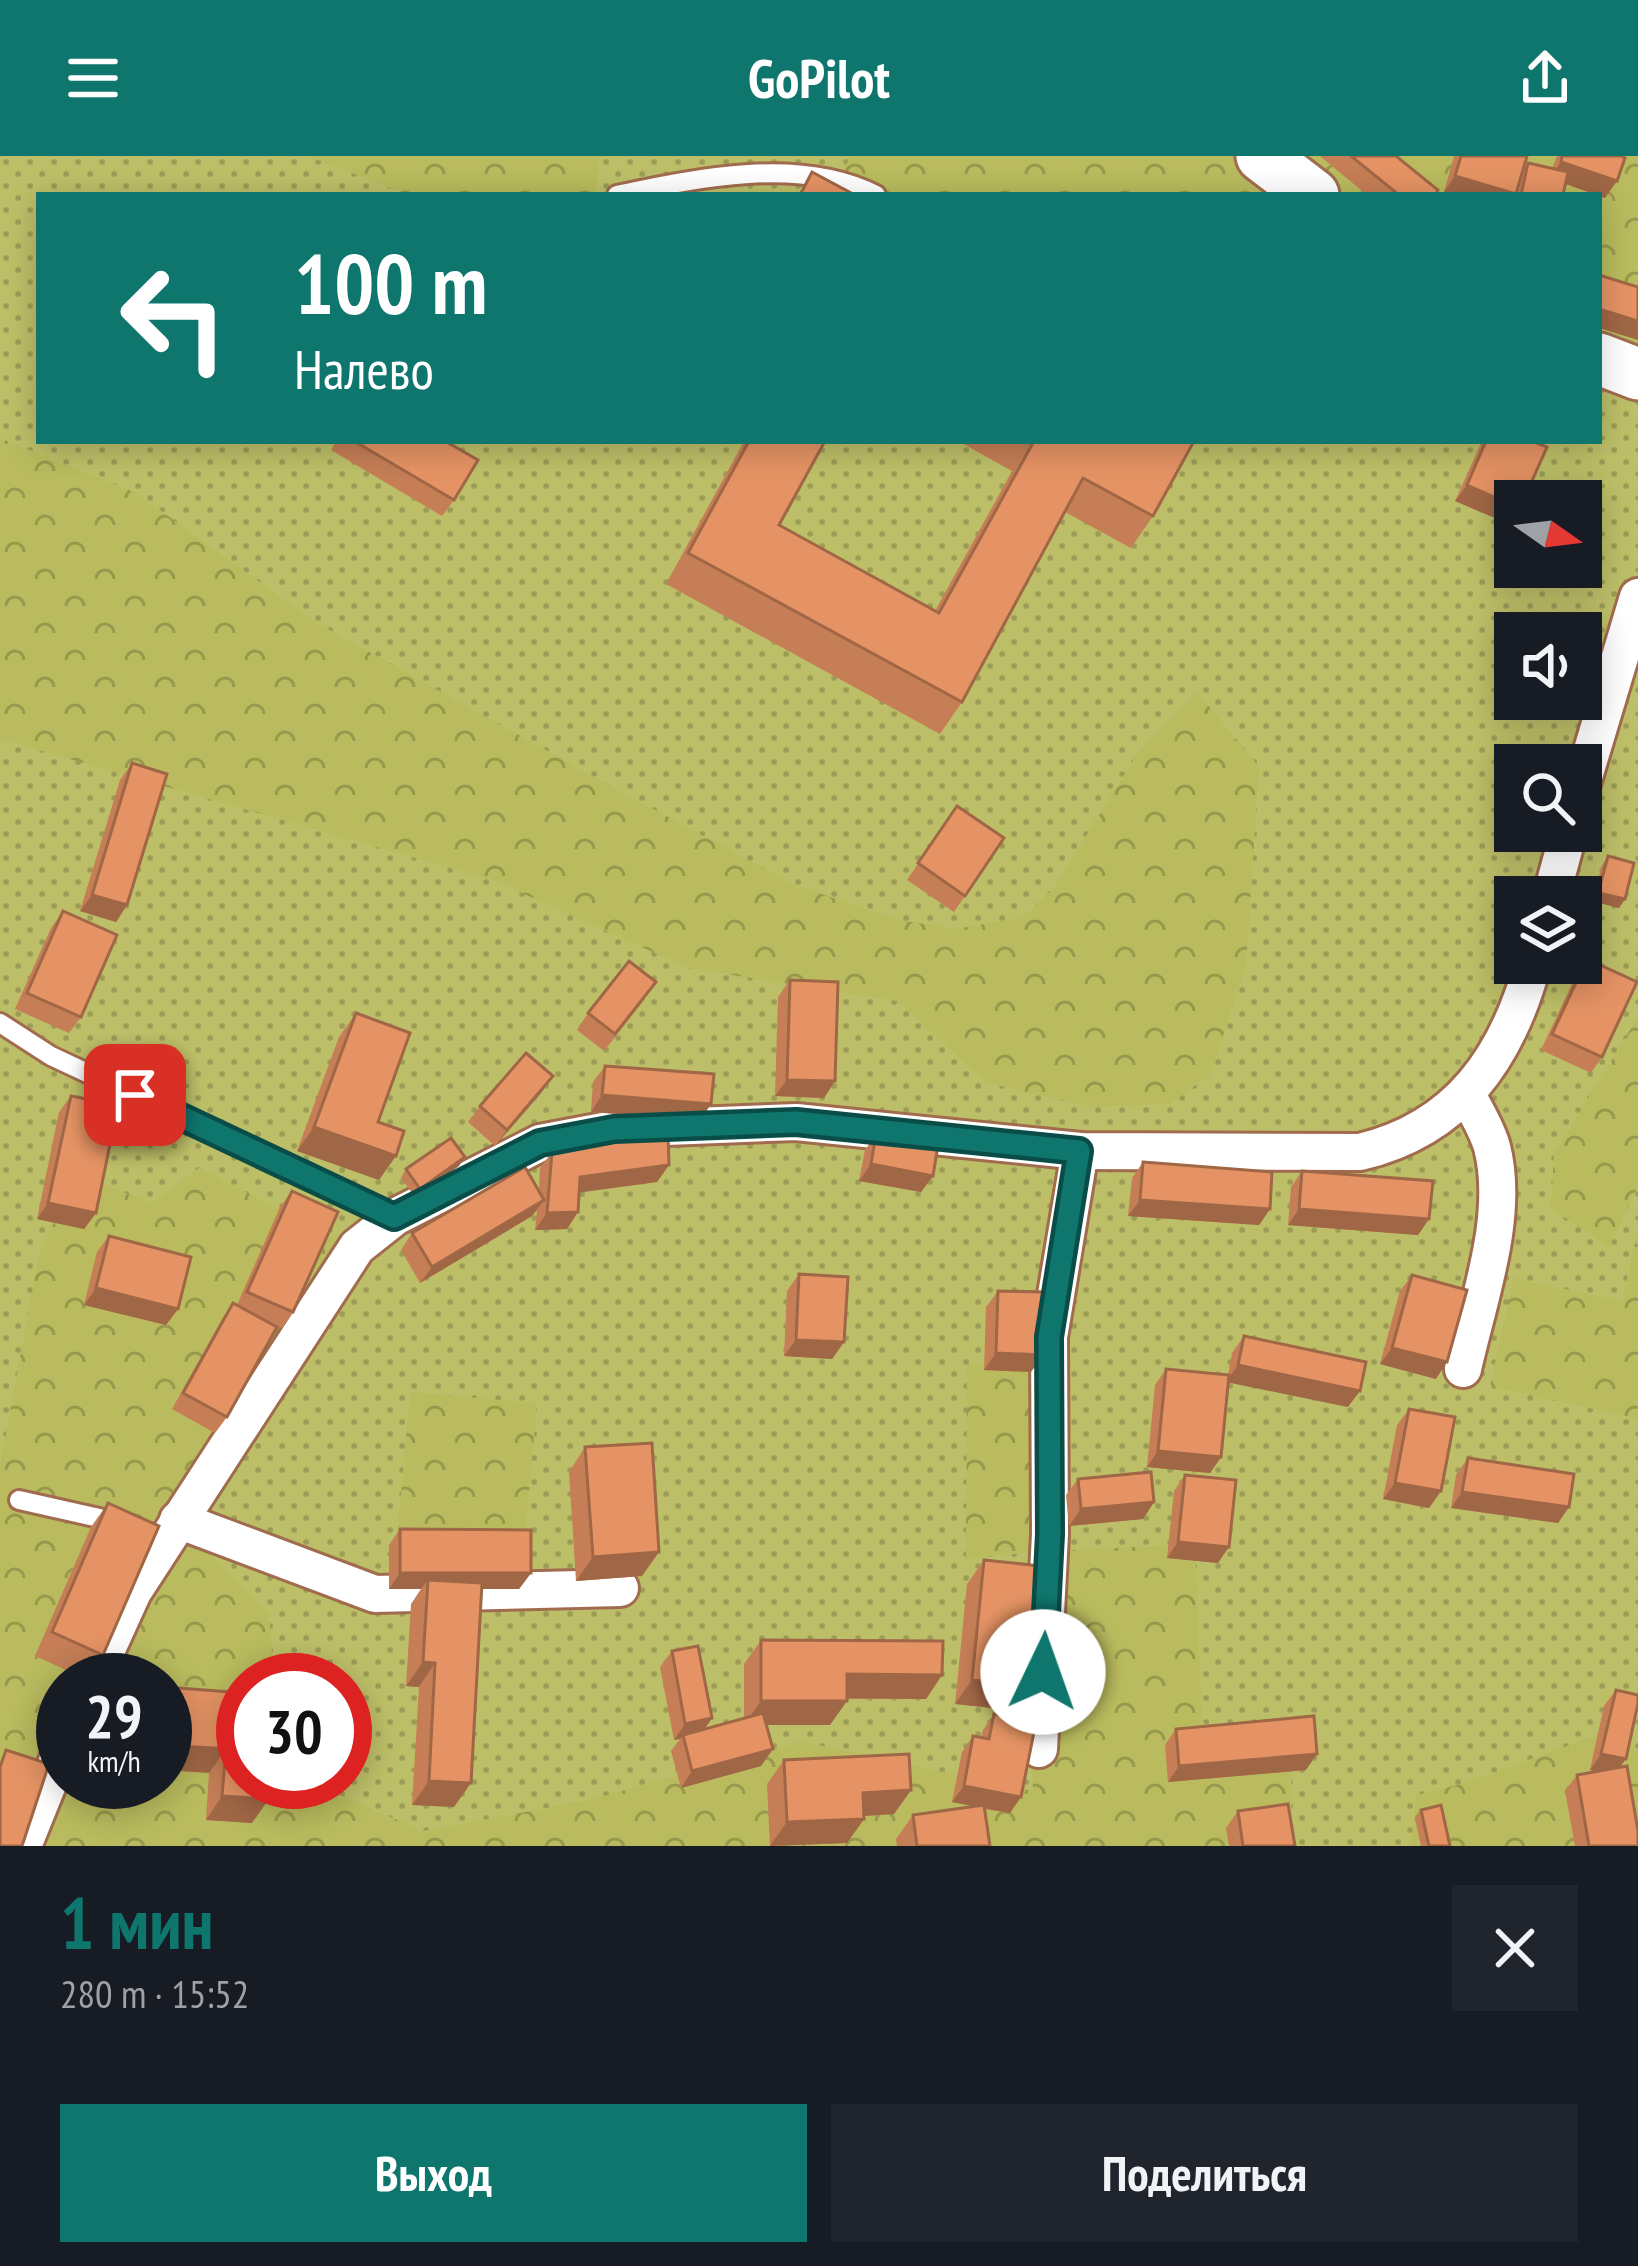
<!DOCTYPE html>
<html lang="ru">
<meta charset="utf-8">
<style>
:root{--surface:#171b24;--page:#20242c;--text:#f1f3f6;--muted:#9ea1a6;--accent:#0f766e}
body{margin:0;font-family:"PT Sans Narrow",sans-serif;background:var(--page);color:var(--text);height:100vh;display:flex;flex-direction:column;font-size:45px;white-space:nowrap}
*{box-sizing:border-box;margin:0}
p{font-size:39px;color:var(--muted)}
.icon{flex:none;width:66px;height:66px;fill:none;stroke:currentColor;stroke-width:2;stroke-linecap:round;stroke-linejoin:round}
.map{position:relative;height:1690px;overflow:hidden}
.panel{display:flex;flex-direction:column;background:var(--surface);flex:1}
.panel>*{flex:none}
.banner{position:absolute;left:36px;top:36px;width:1566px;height:252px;border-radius:0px;box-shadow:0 6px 30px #0003;background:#0f766e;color:#fff;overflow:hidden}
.needle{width:78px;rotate:104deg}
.tools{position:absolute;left:1494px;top:324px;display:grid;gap:24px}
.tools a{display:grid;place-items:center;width:108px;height:108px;border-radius:0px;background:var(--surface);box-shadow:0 6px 30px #0003;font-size:60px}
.speed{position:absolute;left:36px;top:1497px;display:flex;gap:24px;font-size:60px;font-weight:700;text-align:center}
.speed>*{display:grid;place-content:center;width:156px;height:156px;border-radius:50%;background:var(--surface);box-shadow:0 6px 30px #0003;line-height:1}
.speed small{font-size:30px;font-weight:400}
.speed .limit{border:18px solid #d22;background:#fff;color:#111}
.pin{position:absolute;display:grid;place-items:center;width:102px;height:102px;color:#fff;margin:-51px;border-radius:24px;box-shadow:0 6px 18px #0006}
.me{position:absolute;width:132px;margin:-66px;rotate:3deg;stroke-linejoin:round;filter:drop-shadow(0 0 9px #0008)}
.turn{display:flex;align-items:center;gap:42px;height:252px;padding:0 60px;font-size:54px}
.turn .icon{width:156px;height:156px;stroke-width:2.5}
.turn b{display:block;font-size:84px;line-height:102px}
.round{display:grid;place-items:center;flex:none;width:126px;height:126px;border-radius:0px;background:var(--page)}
.head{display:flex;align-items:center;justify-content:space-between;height:204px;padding:0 60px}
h1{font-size:72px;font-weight:700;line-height:90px;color:var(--accent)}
.button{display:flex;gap:24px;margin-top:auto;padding:24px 60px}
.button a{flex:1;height:138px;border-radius:0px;background:var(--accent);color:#fff;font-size:48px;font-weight:700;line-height:138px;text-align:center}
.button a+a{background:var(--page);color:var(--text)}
header{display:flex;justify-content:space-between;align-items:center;height:156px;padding:0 60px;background:var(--accent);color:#fff;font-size:54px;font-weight:700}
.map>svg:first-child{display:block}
.grass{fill:url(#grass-dots);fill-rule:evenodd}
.forest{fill:url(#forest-crowns);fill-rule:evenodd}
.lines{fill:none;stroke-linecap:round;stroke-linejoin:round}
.lane-casing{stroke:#a16c4e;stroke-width:24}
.street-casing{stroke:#a16c4e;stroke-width:42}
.secondary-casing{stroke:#a16c4e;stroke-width:57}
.lane{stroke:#fff;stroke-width:18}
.street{stroke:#fff;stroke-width:36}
.secondary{stroke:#fff;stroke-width:51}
.wall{fill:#c57e56}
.shaded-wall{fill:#a06746}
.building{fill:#e59364;stroke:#a06746;stroke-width:3}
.route-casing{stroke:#0a4d48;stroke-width:30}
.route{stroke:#0f766e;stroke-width:21}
</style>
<header><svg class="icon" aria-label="menu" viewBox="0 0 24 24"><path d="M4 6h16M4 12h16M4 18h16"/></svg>GoPilot<svg class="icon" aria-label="share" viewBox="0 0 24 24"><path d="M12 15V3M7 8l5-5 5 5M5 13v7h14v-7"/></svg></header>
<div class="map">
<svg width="1638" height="1690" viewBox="0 0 1638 1690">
<defs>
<pattern id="grass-dots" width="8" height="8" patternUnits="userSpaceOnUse" patternTransform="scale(3)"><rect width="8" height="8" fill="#bdbf68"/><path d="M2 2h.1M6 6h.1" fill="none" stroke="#9c9c56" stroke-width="1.8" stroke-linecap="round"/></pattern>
<pattern id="forest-crowns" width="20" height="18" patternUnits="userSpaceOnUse" patternTransform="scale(3)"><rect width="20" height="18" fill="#b9bb5e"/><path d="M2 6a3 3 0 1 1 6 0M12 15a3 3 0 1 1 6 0" fill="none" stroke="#99994e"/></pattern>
</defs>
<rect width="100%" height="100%" fill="#fae1d4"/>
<path class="grass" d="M 0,0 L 1285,0 L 1334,39 L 39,39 L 39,285 L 1599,285 L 1599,196 L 1638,211 L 1638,1690 L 0,1690 ZM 1515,345 L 1581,345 L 1581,411 L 1515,411 ZM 1515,477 L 1581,477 L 1581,543 L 1515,543 ZM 1515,609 L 1581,609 L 1581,675 L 1515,675 ZM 1515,741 L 1581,741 L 1581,807 L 1515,807 ZM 63,1524 L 165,1524 L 165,1626 L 63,1626 ZM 243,1524 L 345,1524 L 345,1626 L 243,1626 Z"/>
<g class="forest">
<polygon points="308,0 600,0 595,39 409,39"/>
<polygon points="850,0 1638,0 1638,211 1599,196 1599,39 875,39 836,33"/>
<polygon points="0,282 136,337 317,467 616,633 793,728 897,764 957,773 1023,761 1053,733 1139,595 1197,536 1259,611 1246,810 1210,919 1170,948 1093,951 987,927 897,845 688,812 495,725 0,583"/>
<polygon points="1638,861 1638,1030 1609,1091 1551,1052 1554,998"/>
<path d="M 199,1012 L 346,1088 L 180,1367 L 269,1458 L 274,1524 L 243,1524 L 243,1626 L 309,1626 L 423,1675 L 589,1644 L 803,1586 L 1033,1635 L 1031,1585 L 1051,1395 L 966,1402 L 967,1208 L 1049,1207 L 1052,1395 L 1195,1388 L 1202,1567 L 1292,1592 L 1291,1690 L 26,1690 L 0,1630 L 0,1310 L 39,1098 L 77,1018 L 151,1047 ZM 63,1524 L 165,1524 L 165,1626 L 63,1626 Z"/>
<polygon points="1638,1074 1638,1263 1490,1230 1514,1122 1622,1145"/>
<polygon points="410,1236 537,1247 525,1382 398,1371"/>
<polygon points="1614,1573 1638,1596 1638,1690 1411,1690 1416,1639 1462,1628"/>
</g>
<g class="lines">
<g class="lane-casing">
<g id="lane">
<path d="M 617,39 C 697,22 800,0 876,39"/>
<polyline points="0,867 51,900 395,1061"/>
<polyline points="19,1344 117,1366"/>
</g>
</g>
<g class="street-casing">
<g id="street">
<polyline points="1581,631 1638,441"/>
<polyline points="1551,741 1569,675"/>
<path d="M 1463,1213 C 1478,1145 1510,1060 1492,991 C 1487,973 1476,956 1468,940"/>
<polyline points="178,1364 375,1438 620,1432"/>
<path d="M 93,1524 L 133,1436 L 357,1091 L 395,1061 L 540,987 L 614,973 L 796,966 L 1080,995 L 1360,996 C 1458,973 1507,902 1533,807"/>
<polyline points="1039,1593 1050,1378 1049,1181 1080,995"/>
<polyline points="23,1690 63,1591"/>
</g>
</g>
<g class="secondary-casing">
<g id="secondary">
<polyline points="1262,0 1313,39"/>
<polyline points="1599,203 1638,218"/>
</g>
</g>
<use href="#lane" class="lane"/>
<use href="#street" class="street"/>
<use href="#secondary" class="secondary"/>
</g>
<g class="wall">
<polygon points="1320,0 1396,0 1435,39 1367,39"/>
<polygon points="1454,0 1527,0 1522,16 1528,7 1552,13 1557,0 1621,0 1605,42 1566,28 1563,39 1454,39 1444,36"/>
<polygon points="336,285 445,285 454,344 442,360 331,294"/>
<polygon points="744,285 825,285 779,369 935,455 1012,315 958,285 1194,285 1153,360 1131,392 1065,356 962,546 940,578 666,428"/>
<polygon points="1482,285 1532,285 1515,345 1515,360 1509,368 1455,345"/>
<polygon points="132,607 127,749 116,766 80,755 120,624"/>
<polygon points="957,650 1004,682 954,756 907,724"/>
<polygon points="1608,700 1625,743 1619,752 1592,745 1602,709"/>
<polygon points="63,755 81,861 69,877 15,853 51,772"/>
<polygon points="1587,803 1602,901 1591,917 1541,894 1576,819"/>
<polygon points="790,824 835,925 824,942 775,940 778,841"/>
<polygon points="645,843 604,895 577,874 588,857"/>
<polygon points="356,857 378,966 379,1024 297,995 339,881"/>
<polygon points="605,910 711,948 700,964 591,956 593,926"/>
<polygon points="541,937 495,990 468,966 480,950"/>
<polygon points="71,940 96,1057 84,1073 37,1063 59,956"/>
<polygon points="876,978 933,1020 921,1036 859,1025 865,994"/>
<polygon points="552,996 669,1009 657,1026 579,1036 578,1056 567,1073 535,1074 537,1054 532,1060 420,1127 401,1094 412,1077 539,1035 540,1012"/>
<polygon points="1143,1006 1270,1053 1259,1069 1128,1060 1132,1022"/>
<polygon points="459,1010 415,1041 401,1022 406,1013"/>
<polygon points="1302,1015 1429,1063 1418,1079 1288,1069 1291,1031"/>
<polygon points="292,1035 293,1156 282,1172 268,1166 227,1261 215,1277 172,1253 222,1163 233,1147 237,1149 280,1051"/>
<polygon points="109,1080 178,1153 166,1169 84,1149 97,1096"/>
<polygon points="799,1118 844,1186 832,1203 784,1200 787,1135"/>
<polygon points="1412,1119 1436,1223 1380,1208 1400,1135"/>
<polygon points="998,1135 1031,1216 984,1214 986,1151"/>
<polygon points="1244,1180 1348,1251 1229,1226 1221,1301 1210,1317 1147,1311 1155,1229 1166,1213 1228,1219 1232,1197"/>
<polygon points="1409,1253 1441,1335 1429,1352 1383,1343 1397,1269"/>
<polygon points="585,1291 642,1420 576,1425 569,1316"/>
<polygon points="1468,1302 1569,1351 1558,1367 1451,1352 1456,1319"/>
<polygon points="1185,1319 1218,1407 1167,1402 1174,1335"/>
<polygon points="1078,1323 1154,1346 1143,1363 1069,1370 1066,1339"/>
<polygon points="108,1347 103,1499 86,1523 35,1500 91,1371"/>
<polygon points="400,1373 531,1417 519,1433 481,1433 454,1651 412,1649 419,1531 406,1530 411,1448 421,1433 389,1433 389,1389"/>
<polygon points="984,1404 1029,1530 1012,1554 955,1548 967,1428"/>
<polygon points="761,1484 942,1519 926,1543 847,1543 830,1569 766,1569 773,1593 761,1610 681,1632 671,1595 680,1583 674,1584 660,1511 672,1495 712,1562 705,1573 744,1562 744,1508"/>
<polygon points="1616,1534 1620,1611 1638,1690 1575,1690 1565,1635 1577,1619 1596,1615 1590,1614 1604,1550"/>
<polygon points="243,1537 252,1667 206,1664 209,1617"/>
<polygon points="994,1558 1021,1641 1010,1657 984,1653 990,1690 897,1690 896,1683 913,1659 972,1650 952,1646 962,1596 973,1580 981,1581 983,1574"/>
<polygon points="1176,1573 1306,1614 1168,1626 1165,1589"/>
<polygon points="784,1604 911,1634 894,1658 864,1660 864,1663 847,1687 770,1690 767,1628"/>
<polygon points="1421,1654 1450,1690 1421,1690 1415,1662"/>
<polygon points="1238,1655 1295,1690 1229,1690 1226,1672"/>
</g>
<g class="shaded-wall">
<polygon points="1561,6 1617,25 1605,42 1549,22"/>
<polygon points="1455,20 1516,38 1454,39 1444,36"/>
<polygon points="1599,153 1638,165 1638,184 1599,172"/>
<polygon points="1467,329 1515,350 1515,360 1509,368 1455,345"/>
<polygon points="1598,737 1625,743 1619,752 1592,745"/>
<polygon points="92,739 127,749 116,766 80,755"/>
<polygon points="553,920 541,937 495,990 507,974"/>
<polygon points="787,924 835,925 824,942 775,940"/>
<polygon points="602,939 711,948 700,964 591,956"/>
<polygon points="314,971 396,1000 379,1024 297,995"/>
<polygon points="465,1001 459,1010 415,1041 420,1033"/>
<polygon points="871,1008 933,1020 921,1036 859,1025"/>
<polygon points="669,1009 657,1026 569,1038 580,1021"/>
<polygon points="544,1044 532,1060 420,1127 432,1111"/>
<polygon points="1140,1044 1270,1053 1259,1069 1128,1060"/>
<polygon points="48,1047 96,1057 84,1073 37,1063"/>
<polygon points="1299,1053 1429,1063 1418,1079 1288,1069"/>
<polygon points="578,1056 567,1073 535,1074 547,1057"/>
<polygon points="96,1132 178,1153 166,1169 84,1149"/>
<polygon points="796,1184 844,1186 832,1203 784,1200"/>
<polygon points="1392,1192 1447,1206 1436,1223 1380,1208"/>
<polygon points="996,1197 1043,1199 1031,1216 984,1214"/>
<polygon points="1238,1209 1360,1235 1348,1251 1226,1226"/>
<polygon points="1158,1295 1221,1301 1210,1317 1147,1311"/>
<polygon points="1395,1327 1441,1335 1429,1352 1383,1343"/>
<polygon points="1462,1336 1569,1351 1558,1367 1451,1352"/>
<polygon points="1154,1346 1143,1363 1069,1370 1081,1353"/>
<polygon points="1178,1386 1229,1391 1218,1407 1167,1402"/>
<polygon points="659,1396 642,1420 576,1425 593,1401"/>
<polygon points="400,1417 531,1417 519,1433 427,1433 428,1424 421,1433 389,1433"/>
<polygon points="423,1506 435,1507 419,1531 406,1530"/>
<polygon points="847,1518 942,1519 926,1543 830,1542"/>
<polygon points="972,1524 1029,1530 1012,1554 955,1548"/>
<polygon points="761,1545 847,1545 830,1569 744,1569"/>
<polygon points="712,1562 700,1579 683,1579 680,1583 674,1584 685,1568"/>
<polygon points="165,1589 226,1593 209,1617 165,1614"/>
<polygon points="773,1593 761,1610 681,1632 692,1615"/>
<polygon points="1317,1598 1306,1614 1168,1626 1179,1610"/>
<polygon points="1601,1598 1626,1603 1614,1619 1590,1614"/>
<polygon points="429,1625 471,1627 454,1651 412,1649"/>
<polygon points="964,1630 1021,1641 1010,1657 952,1646"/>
<polygon points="911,1634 894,1658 846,1661 863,1637"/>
<polygon points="222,1640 269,1643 252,1667 206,1664"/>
<polygon points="864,1663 847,1687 770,1690 787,1666"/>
</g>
<g class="building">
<polygon points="1351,0 1396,0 1438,34 1435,39 1399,39"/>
<polygon points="1461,0 1527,0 1516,38 1455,20"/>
<polygon points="1562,0 1621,0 1625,2 1617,25 1561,6"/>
<polygon points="1528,7 1568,16 1563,39 1521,39"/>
<polygon points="812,16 855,39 800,39"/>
<polygon points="1599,119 1638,131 1638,165 1599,153"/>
<polygon points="354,285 445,285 478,304 454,344"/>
<polygon points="749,285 825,285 779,369 939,457 1034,285 1194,285 1153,360 1083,322 962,546 688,397"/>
<polygon points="1486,285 1532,285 1547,291 1523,345 1515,345 1515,350 1467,329"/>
<polygon points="132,607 167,618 127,749 92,739"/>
<polygon points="957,650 1004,682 965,740 918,707"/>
<polygon points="1608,700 1634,707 1625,743 1598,737"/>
<polygon points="63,755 117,779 81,861 27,837"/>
<polygon points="1587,803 1637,826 1602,901 1552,878"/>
<polygon points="629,805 656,826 615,878 588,857"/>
<polygon points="790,824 838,826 835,925 787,924"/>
<polygon points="356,857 410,877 378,966 404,975 396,1000 314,971"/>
<polygon points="526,897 553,920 507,974 480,950"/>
<polygon points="605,910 714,918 711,948 602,939"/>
<polygon points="71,940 118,949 96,1057 48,1047"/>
<polygon points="668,978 669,1009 580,1021 578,1056 547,1057 552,996"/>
<polygon points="876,978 938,989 933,1020 871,1008"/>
<polygon points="451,982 465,1001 420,1033 406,1013"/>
<polygon points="1143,1006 1272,1016 1270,1053 1140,1044"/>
<polygon points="525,1011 544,1044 432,1111 412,1077"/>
<polygon points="1302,1015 1433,1025 1429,1063 1299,1053"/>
<polygon points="292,1035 338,1056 293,1156 247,1136"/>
<polygon points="109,1080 191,1101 178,1153 96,1132"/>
<polygon points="799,1118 848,1121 844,1186 796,1184"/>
<polygon points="1412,1119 1467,1134 1447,1206 1392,1192"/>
<polygon points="998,1135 1046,1136 1043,1199 996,1197"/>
<polygon points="233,1147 277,1171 227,1261 183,1237"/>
<polygon points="1244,1180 1366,1206 1360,1235 1238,1209"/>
<polygon points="1166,1213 1229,1219 1221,1301 1158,1295"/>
<polygon points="1409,1253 1455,1261 1441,1335 1395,1327"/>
<polygon points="652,1287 659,1396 593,1401 585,1291"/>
<polygon points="1468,1302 1574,1318 1569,1351 1462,1336"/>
<polygon points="1151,1316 1154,1346 1081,1353 1078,1323"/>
<polygon points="1185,1319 1236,1324 1229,1391 1178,1386"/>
<polygon points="108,1347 159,1370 103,1499 52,1476"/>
<polygon points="400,1373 531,1374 531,1417 400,1417"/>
<polygon points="984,1404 1041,1410 1029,1530 972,1524"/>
<polygon points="428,1424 482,1427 471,1627 429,1625 435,1507 423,1506"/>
<polygon points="761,1484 943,1485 942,1519 847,1518 847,1545 761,1545"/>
<polygon points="698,1490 712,1562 685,1568 672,1495"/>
<polygon points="165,1531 243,1537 243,1626 270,1626 269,1643 222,1640 226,1593 165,1589"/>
<polygon points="1616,1534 1638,1539 1638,1547 1626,1603 1601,1598"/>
<polygon points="763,1557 773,1593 692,1615 683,1579"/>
<polygon points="994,1558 1036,1566 1021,1641 964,1630 973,1580 989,1583"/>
<polygon points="1314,1560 1317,1598 1179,1610 1176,1573"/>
<polygon points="6,1594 49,1608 22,1690 0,1690 0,1611"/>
<polygon points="909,1598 911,1634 863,1637 864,1663 787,1666 784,1604"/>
<polygon points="1627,1610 1638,1675 1638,1690 1589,1690 1577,1619"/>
<polygon points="1288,1648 1295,1690 1243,1690 1238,1655"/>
<polygon points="984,1649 990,1690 917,1690 913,1659"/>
<polygon points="1441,1649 1450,1690 1429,1690 1421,1654"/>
</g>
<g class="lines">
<g class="route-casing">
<polyline id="route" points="135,939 394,1061 540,987 614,973 796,966 1079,995 1049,1181 1050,1378 1043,1516"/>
</g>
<use href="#route" class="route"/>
</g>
</svg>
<div class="tools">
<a><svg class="needle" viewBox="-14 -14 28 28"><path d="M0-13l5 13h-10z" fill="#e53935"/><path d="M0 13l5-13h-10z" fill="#9ea1a6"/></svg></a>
<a><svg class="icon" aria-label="sound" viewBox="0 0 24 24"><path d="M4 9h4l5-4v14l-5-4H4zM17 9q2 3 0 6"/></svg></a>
<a><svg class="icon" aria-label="search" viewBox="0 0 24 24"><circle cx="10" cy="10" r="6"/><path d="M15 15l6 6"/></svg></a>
<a><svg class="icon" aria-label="layers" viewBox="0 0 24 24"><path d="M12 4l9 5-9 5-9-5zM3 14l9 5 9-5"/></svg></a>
</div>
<div class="speed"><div>29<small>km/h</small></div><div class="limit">30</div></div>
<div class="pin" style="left:135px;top:939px;background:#d93025"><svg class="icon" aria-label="arrive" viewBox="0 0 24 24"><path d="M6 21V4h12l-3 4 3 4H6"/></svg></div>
<svg class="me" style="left:1043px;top:1516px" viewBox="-20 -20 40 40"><circle r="19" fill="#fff"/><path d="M0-13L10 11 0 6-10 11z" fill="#0f766e"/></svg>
<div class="banner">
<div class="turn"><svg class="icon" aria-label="left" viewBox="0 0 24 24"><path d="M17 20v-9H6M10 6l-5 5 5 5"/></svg><div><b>100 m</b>Налево</div></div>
</div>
</div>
<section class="panel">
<div class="head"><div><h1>1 мин</h1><p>280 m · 15:52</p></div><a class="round"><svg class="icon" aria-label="close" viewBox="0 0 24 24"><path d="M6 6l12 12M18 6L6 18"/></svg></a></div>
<div class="button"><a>Выход</a><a>Поделиться</a></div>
</section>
